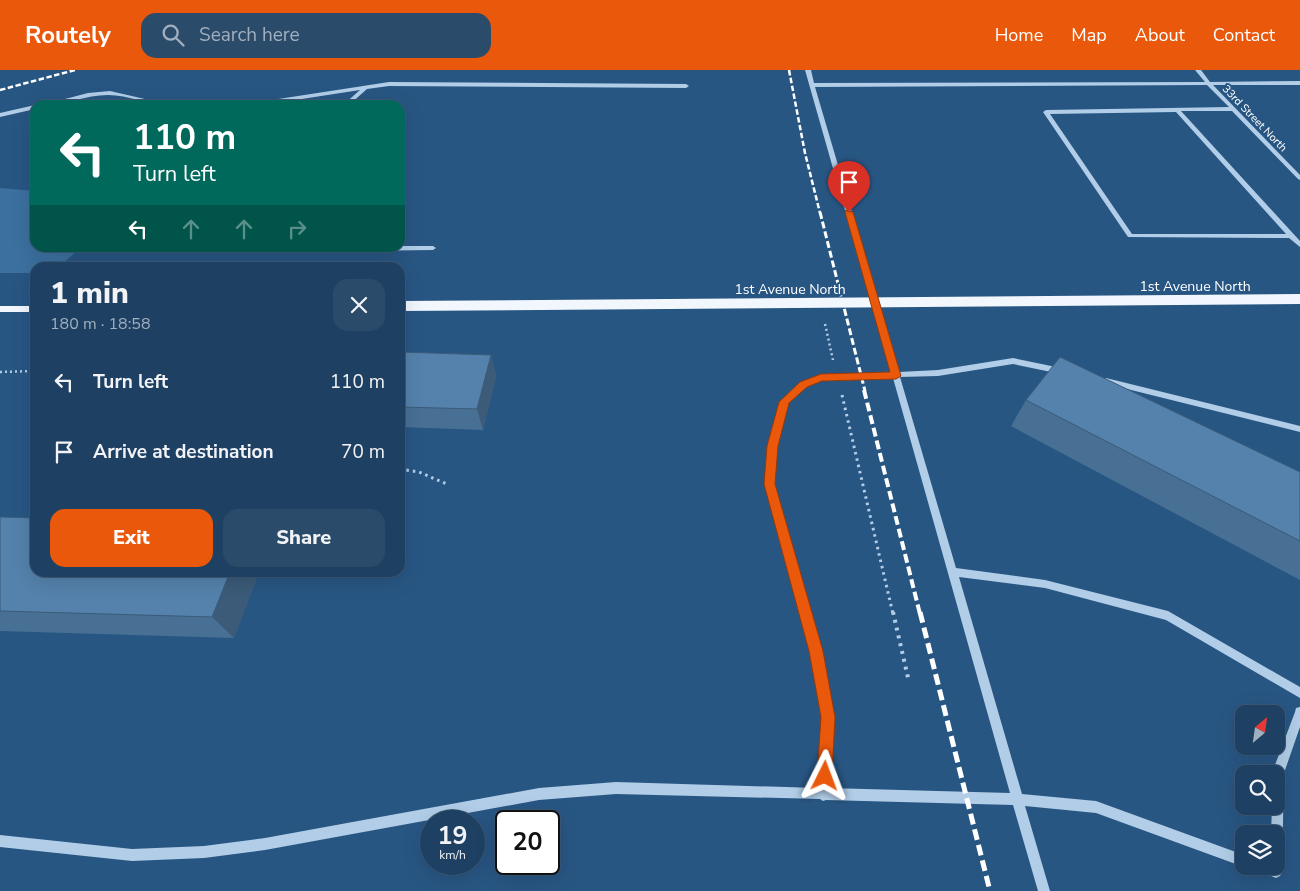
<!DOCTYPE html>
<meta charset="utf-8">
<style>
:root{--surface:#1e4062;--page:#2b4b6b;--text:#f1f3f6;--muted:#a1afbe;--line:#3c5977;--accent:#ea580c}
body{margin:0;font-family:"Nunito Sans",sans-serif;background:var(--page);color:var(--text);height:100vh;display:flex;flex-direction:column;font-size:19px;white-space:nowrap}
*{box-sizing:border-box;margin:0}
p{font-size:16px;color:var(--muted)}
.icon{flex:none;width:28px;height:28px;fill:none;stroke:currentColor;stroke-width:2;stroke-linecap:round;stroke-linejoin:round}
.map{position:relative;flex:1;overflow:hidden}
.details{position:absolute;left:30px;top:192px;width:375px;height:315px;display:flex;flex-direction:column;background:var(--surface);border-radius:15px;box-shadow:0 5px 20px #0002,0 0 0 1px var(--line)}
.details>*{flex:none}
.banner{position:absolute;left:30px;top:30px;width:375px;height:152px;border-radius:15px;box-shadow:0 5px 20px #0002,0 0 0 1px var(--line);background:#00695c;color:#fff;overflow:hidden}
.needle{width:32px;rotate:29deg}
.buttons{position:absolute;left:1235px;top:635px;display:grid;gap:10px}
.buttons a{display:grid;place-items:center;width:50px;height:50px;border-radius:10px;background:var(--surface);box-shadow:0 5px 20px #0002,0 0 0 1px var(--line);font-size:25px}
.speed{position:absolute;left:420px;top:740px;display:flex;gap:10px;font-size:25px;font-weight:700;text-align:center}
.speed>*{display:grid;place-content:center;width:65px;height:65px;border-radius:50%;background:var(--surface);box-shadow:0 5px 20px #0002,0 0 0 1px var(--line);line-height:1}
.speed small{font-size:12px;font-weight:400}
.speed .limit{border:2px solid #111;border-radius:8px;background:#fff;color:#111}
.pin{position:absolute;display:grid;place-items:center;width:42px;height:42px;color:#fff;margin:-51px -21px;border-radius:50% 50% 50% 0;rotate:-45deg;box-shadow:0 0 5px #0007}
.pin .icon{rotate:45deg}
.me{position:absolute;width:55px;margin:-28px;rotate:3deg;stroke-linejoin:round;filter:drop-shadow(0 0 4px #0008)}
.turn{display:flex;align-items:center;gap:18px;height:105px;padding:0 20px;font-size:22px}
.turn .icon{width:65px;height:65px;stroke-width:2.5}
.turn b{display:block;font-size:35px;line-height:42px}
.lanes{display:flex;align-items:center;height:48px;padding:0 20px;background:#0003;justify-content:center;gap:25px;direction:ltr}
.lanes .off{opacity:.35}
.round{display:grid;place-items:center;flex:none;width:52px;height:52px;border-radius:15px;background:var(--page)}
.overview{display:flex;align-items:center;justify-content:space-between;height:85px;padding:0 20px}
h1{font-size:30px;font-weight:800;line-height:38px}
.action{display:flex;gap:10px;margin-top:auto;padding:10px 20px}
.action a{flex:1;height:58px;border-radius:15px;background:var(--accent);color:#fff;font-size:20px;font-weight:800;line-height:58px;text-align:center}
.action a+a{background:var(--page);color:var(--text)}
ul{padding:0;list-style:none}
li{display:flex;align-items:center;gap:15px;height:70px;padding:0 20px}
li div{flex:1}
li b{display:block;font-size:19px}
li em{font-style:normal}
header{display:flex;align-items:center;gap:30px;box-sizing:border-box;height:70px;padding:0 25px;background:var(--accent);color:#fff}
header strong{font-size:24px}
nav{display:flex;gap:28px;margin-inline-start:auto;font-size:18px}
.search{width:350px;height:45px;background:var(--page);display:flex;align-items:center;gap:12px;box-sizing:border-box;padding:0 18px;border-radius:15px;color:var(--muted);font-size:19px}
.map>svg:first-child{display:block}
.green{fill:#3c709f}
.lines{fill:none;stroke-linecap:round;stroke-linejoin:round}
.path-far2{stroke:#b1cde7;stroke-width:2.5;stroke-dasharray:2 3;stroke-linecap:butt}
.path-far1{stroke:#b1cde7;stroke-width:3;stroke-dasharray:2.5 4;stroke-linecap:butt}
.path{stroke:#b1cde7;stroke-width:4;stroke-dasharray:3 5;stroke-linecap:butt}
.minor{fill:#b1cde7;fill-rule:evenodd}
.major{fill:#f2f7fd;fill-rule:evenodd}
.rail-far3{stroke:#fff;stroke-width:2.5;stroke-dasharray:5.5 2.5;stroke-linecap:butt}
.rail-far2{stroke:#fff;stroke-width:3;stroke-dasharray:7 3;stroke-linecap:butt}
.rail-far1{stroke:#fff;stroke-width:4;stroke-dasharray:9 4;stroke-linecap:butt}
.rail{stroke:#fff;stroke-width:5;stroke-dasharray:11 5;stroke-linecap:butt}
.major-bridge{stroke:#f2f7fd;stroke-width:10}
.wall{fill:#487094}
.shaded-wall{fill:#3b5b78}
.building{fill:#5482ac;stroke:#3b5b78}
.route{fill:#ea580c;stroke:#983908}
.labels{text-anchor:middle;stroke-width:4;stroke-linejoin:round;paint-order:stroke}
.far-street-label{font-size:11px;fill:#fff;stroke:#285683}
.street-label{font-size:14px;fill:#fff;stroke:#285683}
</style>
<header>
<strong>Routely</strong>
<div class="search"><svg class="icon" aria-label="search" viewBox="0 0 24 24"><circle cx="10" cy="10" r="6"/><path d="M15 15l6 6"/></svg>Search here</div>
<nav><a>Home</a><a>Map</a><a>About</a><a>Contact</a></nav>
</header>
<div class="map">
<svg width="1300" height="821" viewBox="0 0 1300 821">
<rect width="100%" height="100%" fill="#285683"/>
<polygon class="green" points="0,118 35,121 35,178 80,178 59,197 35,198 35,203 0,203"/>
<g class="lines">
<g class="path-far2">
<polyline points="825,254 833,290"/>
<polyline points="0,302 35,301"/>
</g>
<g class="path-far1">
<polyline points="842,325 893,544"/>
<polyline points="400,399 419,402 449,415"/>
</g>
<polyline class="path" points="893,542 909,612"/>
<g class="minor">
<path d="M 805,0 L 811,0 L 814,13 L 1205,12 L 1195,0 L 1201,0 L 1210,12 L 1300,11 L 1300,15 L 1213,15 L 1300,105 L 1300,110 L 1298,109 L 1232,41 L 1181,41 L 1300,171 L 1300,177 L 1289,168 L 1128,167 L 1043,42 L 1046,40 L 1229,37 L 1207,15 L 815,17 L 899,302 L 938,300 L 1013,288 L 1061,298 L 1065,301 L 1061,304 L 1013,294 L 938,306 L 900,307 L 956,498 L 1045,510 L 1168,541 L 1300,617 L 1300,628 L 1166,550 L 1045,518 L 959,507 L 1022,724 L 1096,731 L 1244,785 L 1244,796 L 1246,796 L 1244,797 L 1096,743 L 1025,736 L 1050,821 L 1038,821 L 1013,735 L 826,730 L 823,731 L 820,729 L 616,724 L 539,730 L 265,780 L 204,788 L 132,791 L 0,777 L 0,765 L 132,779 L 204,776 L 265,768 L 539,718 L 616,712 L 818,718 L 823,647 L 811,581 L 766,414 L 769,375 L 780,332 L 800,312 L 821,305 L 891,302 ZM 1176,42 L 1286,164 L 1132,164 L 1050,44 ZM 893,308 L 1010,723 L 829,718 L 833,647 L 821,581 L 774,414 L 777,375 L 788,333 L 806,316 L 821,311 Z"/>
<polygon points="389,12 686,14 689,16 686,18 389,16 367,19 349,35 343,35 360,20 263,35 249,35 252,33"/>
<path d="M 110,21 L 171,35 C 149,35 128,25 108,25 C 86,25 65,35 42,35 L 88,23 Z"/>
<polygon points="35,35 35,39 0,47 0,43"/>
<polygon points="400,176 433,176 436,178 433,180 199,183 193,178 400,178"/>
<polygon points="1106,308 1300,356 1300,362 1103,313 1102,311"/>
<polygon points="1300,637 1300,657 1284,703 1282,802 1280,806 1276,808 1256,800 1254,796 1276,796 1276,764 1271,764 1272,736 1276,736 1276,704 1272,703 1295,642 1296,638"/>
</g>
<rect class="major" x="0" y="236" width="35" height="6"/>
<g class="rail-far3">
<polyline points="789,0 805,83 820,143"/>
<polyline points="0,20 75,0"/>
</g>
<polyline class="rail-far2" points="820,142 865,321"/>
<polyline class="rail-far1" points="864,320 920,544"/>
<polyline class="rail" points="920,542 990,821"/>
<polyline class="major-bridge" points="400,236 1300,229"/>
</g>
<g class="wall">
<polygon points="400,282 491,285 496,306 483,360 400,357"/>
<polygon points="1026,330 1300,402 1300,510 1011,356"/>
<polygon points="0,447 35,502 259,502 234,568 0,561"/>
</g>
<g class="shaded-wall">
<polygon points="491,285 496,306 483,360 477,339"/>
<polygon points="230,502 259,502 234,568 212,547"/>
</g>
<g class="building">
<polygon points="400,282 491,285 477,339 400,337"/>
<polygon points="1060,287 1300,402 1300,471 1026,330"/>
<polygon points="0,447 35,448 35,502 230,502 212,547 0,541"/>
</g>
<polygon class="route" points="846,140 853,142 901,306 896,309 822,311 807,317 789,333 778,376 775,414 823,581 835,647 832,706 830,711 825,713 819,711 817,706 821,647 809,581 764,414 767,376 779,332 800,312 821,304 890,302 845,142"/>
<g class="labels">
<g class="far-street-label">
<text transform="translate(1255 48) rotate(46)" y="4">33rd Street North</text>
</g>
<g class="street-label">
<text x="1195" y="221">1st Avenue North</text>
<text x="790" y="224">1st Avenue North</text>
</g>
</g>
</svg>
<div class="buttons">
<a><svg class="needle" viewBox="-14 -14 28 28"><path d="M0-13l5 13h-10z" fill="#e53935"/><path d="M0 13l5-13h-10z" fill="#a1afbe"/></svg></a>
<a><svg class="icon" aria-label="search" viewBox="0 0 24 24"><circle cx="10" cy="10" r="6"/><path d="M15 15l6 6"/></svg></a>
<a><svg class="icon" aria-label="layers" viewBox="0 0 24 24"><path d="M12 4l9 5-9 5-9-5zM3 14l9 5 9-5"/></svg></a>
</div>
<div class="speed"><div>19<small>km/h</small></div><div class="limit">20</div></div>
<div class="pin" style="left:849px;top:142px;background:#d93025"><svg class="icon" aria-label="arrive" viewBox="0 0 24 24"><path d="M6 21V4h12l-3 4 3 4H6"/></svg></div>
<svg class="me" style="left:825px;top:706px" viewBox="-20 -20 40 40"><path d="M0-17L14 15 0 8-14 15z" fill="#ea580c" stroke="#fff" stroke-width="4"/></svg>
<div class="banner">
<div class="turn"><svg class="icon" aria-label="left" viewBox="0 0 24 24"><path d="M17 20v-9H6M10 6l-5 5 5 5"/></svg><div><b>110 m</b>Turn left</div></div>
<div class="lanes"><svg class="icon" aria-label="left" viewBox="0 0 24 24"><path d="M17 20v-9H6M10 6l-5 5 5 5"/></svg><svg class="icon off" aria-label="ahead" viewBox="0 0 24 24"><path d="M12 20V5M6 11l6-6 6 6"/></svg><svg class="icon off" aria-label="ahead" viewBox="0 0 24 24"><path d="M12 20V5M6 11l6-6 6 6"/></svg><svg class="icon off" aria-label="right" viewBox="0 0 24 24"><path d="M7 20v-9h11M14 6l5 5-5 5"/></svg></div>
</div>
<section class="details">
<div class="overview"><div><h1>1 min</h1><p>180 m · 18:58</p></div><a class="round"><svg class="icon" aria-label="close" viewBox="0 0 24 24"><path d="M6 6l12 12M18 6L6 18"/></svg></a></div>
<ul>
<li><svg class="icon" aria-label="left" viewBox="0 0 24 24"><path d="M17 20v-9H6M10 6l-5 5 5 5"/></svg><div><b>Turn left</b></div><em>110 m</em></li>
<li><svg class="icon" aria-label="arrive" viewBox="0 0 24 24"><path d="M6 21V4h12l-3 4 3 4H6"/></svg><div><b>Arrive at destination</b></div><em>70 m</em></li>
</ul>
<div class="action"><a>Exit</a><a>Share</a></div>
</section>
</div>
